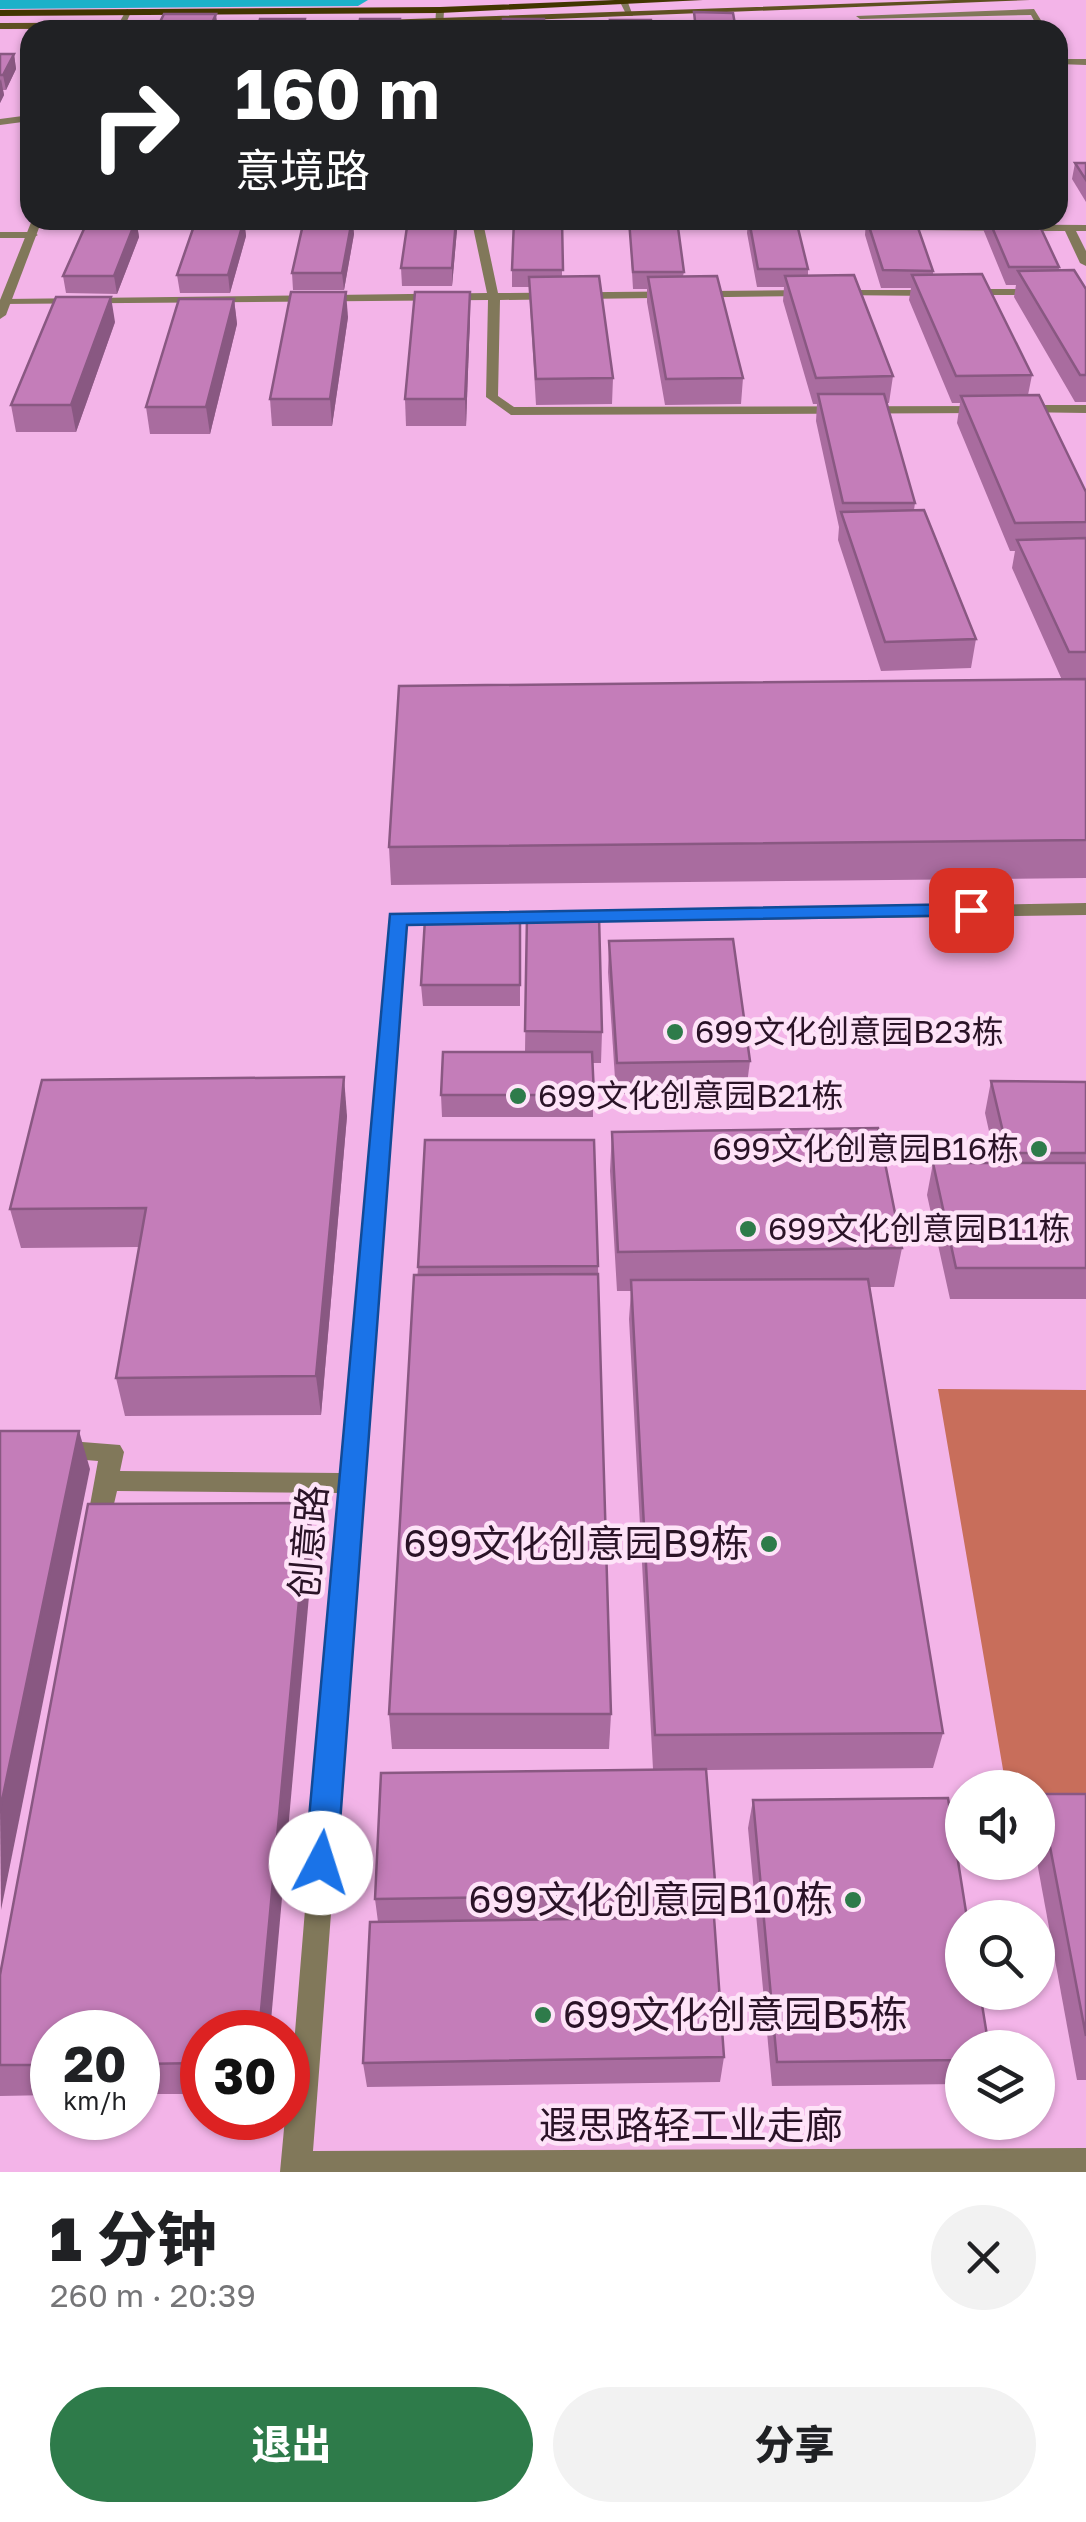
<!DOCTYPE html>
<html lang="zh">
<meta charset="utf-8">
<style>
:root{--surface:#fff;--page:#f2f2f2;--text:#202124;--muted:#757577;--accent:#2e7b4a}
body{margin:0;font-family:"Golos Text","Noto Sans SC",sans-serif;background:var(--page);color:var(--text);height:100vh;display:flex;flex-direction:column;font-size:38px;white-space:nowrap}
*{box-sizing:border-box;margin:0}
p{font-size:32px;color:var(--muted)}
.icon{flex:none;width:55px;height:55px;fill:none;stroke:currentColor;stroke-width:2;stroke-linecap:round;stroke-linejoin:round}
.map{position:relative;height:2172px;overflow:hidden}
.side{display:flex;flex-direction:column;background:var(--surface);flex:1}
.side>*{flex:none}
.banner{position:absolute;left:20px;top:20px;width:1048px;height:210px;border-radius:30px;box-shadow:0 2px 8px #0004;background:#202124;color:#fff;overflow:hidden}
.buttons{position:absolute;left:945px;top:1770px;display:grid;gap:20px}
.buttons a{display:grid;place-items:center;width:110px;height:110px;border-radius:50%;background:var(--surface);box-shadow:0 2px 8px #0004;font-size:50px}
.speed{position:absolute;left:30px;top:2010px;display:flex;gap:20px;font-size:50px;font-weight:700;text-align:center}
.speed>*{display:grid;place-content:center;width:130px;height:130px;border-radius:50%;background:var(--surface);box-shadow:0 2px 8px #0004;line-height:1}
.speed small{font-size:25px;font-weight:400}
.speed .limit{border:15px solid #d22;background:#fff;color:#111}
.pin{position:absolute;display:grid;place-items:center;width:85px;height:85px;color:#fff;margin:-42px;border-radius:20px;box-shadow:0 5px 15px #0006}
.me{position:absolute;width:110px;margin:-55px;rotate:5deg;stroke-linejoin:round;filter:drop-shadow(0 0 8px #0008)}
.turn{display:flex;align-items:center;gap:35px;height:210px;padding:0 50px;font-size:45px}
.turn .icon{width:130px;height:130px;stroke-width:2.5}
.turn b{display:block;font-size:70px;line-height:85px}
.round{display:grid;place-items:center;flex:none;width:105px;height:105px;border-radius:52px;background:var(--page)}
.headline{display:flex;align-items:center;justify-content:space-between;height:170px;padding:0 50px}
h1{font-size:60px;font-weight:800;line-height:75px}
.primary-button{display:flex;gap:20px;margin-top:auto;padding:20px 50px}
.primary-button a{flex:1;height:115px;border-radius:60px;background:var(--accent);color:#fff;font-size:40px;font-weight:800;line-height:115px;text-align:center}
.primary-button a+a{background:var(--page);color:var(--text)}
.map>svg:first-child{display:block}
.forest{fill:#c86e5b}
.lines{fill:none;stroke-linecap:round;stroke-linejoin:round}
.canal{fill:#1cb1c9;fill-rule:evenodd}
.service{fill:#81785a;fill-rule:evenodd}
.minor{fill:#81785a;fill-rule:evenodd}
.secondary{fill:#5e5021;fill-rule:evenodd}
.primary{fill:#423501;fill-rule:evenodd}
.wall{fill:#a96c9f}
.shaded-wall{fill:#895882}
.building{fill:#c47db9;stroke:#895882;stroke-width:2.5}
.route{fill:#1a73e8;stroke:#114b97;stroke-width:2.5}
.poi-dot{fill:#2e7b4a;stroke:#fee3f8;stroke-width:4}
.labels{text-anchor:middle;stroke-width:9;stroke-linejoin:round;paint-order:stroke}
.poi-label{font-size:32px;fill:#2a1327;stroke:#fee3f8;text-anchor:start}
.near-street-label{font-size:38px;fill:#2a1327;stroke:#fee3f8}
.near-poi-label{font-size:38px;fill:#2a1327;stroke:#fee3f8;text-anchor:end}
</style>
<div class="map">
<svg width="1086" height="2172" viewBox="0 0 1086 2172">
<rect width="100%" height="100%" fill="#f3b4e8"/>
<polygon class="forest" points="938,1389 1086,1390 1086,1795 1038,1794 1038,1788 1006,1787"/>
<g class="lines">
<polygon class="canal" points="0,0 368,0 358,6 0,9"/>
<g class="service">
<polygon points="440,7 444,10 443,30 435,30 436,10"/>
<polygon points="1034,9 1047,30 1039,30 1031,15 860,19 856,16"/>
<polygon points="1058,55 1063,59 1086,59 1086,65 1058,64"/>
<polygon points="30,115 30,121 0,125 0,119"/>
<polygon points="417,220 1086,225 1086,231 1076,231 1086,251 1086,266 1080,263 1065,231 484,227 498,293 807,290 813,293 807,296 500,300 498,396 514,407 991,406 991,412 986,413 511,415 486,397 488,300 0,304 5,299 487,293 473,227 422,223"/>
<polygon points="0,232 32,232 38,235 32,238 0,238"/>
<polygon points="1086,289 1086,295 966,295 960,292 966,289"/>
<polygon points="836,290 937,290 943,293 937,296 832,295 830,293"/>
<polygon points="1020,405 1086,405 1086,413 1015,412 1015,406"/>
</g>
<g class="minor">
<polygon points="619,0 627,0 633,16 627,16"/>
<polygon points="127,9 131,12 123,30 115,30"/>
<polygon points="32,220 42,220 6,315 0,319 0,300"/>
<polygon points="1086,903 1086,915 406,925 313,2151 1086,2148 1086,2172 280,2172 285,2118 288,2118 339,1493 117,1491 107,1534 98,1538 89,1534 86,1527 98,1461 49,1457 45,1450 49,1443 57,1440 120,1445 124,1452 120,1471 340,1473 391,915"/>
</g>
<polygon class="secondary" points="954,0 1030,0 326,28 0,29 0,23 326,22"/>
<polygon class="primary" points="615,0 703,0 440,13 0,16 0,10 440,7"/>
</g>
<g class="wall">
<polygon points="0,54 14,54 16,69 6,90 3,90 4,95 0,103"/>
<polygon points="1075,163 1086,163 1086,202 1072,179"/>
<polygon points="88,220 142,220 140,224 137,224 139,237 117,294 66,293 63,276"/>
<polygon points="244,220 246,236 230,293 180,293 177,275"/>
<polygon points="301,220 353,220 354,234 344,290 293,290 292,273 303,224 301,224"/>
<polygon points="562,220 562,276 613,378 612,404 536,405 529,287 512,287 512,270"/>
<polygon points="629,220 684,272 683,276 743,378 741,404 665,405 647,302 647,289 633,289"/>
<polygon points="748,220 796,220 808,269 808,275 893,376 889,403 887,403 915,503 914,510 976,639 971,668 881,671 838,540 839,527 816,421 817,404 813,404 783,301 784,287 757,287 747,233"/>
<polygon points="866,220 893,220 933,271 933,274 1032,375 1028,395 1086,492 1086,878 391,885 389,847 1062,680 1012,568 1015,551 1010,551 957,423 960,403 952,403 909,300 911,288 881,288 865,235"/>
<polygon points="984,220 1037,220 1059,267 1059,270 1086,289 1086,402 1075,402 1014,297 1016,285 1006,285 983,229"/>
<polygon points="457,230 452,286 402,286 401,268"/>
<polygon points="470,292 470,317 466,426 406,426 405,399"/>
<polygon points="234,299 237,324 210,434 150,434 146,407"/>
<polygon points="348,317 332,426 272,426 270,399"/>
<polygon points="115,322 76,432 16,432 11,405"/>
<polygon points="527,916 602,1032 601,1063 593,1063 593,1117 442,1117 441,1095 525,1052"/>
<polygon points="520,919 520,1006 423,1006 421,985"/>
<polygon points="609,941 750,1061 746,1092 616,1094 608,972"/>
<polygon points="991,1081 1086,1082 1086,1299 950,1299 927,1195 933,1163 996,1163 985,1113"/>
<polygon points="347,1116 321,1415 125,1416 116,1378 139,1247 21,1248 10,1209"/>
<polygon points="612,1132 902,1248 894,1287 870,1287 943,1733 933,1768 706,1770 716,1894 712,1917 724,2057 720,2082 367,2087 363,2063 378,1922 375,1899 653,1769 629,1319 631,1291 617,1291 610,1171"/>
<polygon points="598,1266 611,1714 609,1749 392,1749 389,1714 418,1267"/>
<polygon points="308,1503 314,1540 202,2032 202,2094 138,2094 138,2032 52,2032 52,2095 0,2096 0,1975"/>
<polygon points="1040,1794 1086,1794 1086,2080 1077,2080 1037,1862 1038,1800"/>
<polygon points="753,1800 962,2048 962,2084 772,2086 748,1828"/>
</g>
<g class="shaded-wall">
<polygon points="216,14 218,30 209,30"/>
<polygon points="14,54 16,69 6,90 3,75"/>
<polygon points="1,79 4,95 0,103 0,81"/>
<polygon points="136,220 139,237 117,294 114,276"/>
<polygon points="244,220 246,236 230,293 228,275"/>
<polygon points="352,220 354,234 344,290 342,273"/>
<polygon points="456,220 457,230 452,286 452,268"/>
<polygon points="346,292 348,317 332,426 330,399"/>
<polygon points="470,292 470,317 466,426 465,399"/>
<polygon points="111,297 115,322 76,432 71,405"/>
<polygon points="234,299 237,324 210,434 206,407"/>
<polygon points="344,1077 347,1116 321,1415 316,1376"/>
<polygon points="79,1431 90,1469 1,1910 0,1810"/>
<polygon points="308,1503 314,1540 270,2032 259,2032"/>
</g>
<g class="building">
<polygon points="694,12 733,13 736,30 696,30"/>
<polygon points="164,14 216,14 209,30 156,30"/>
<polygon points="260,19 305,19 303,30 257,30"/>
<polygon points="360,19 400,19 399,30 358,30"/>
<polygon points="503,19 544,19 545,30 503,30"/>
<polygon points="610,20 651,20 652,30 612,30"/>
<polygon points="0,54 14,54 3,75 0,75"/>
<polygon points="1075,163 1086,163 1086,180"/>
<polygon points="88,220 136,220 114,276 63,276"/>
<polygon points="196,220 244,220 228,275 177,275"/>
<polygon points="304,220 352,220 342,273 292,273"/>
<polygon points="408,220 456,220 452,268 401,268"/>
<polygon points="514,220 562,220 563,270 512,270"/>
<polygon points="629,220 677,220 684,272 633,272"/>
<polygon points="749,220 796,220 808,269 758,269"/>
<polygon points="867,220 916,222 933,271 883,270"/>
<polygon points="989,220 1037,220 1059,267 1009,267"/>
<polygon points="1074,270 1086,289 1086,375 1080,375 1018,271"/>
<polygon points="982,274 1032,375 956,376 912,275"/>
<polygon points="854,275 893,376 816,378 785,276"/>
<polygon points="599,276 613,378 536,379 529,277"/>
<polygon points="717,276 743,378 666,379 648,277"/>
<polygon points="291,292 346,292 330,399 270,399"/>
<polygon points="415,292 470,292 465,399 405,399"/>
<polygon points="56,297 111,297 71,405 11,405"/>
<polygon points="179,299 234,299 206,407 146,407"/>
<polygon points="818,394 884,394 915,503 843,503"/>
<polygon points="1039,395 1086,492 1086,522 1015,523 961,396"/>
<polygon points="924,510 976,639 885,642 841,512"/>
<polygon points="1086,538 1086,652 1069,652 1017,540"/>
<polygon points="1086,679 1086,840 389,847 399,686"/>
<polygon points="527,916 599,916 602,1032 525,1031"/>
<polygon points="425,919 520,919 520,985 421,985"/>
<polygon points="733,939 750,1061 617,1063 609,941"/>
<polygon points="443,1052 592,1052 594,1095 441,1095"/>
<polygon points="344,1077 316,1376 116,1378 146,1208 10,1209 42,1080"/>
<polygon points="991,1081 1086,1082 1086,1153 1008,1153"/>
<polygon points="878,1128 902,1248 618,1252 612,1132"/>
<polygon points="425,1140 594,1140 598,1266 418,1267"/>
<polygon points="933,1163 1086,1163 1086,1268 956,1268"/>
<polygon points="598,1274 611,1714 389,1714 414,1275"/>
<polygon points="868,1279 943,1733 655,1735 631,1280"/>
<polygon points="0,1431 79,1431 0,1810"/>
<polygon points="308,1503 259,2032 202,2032 202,2063 138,2064 138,2032 52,2032 52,2065 0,2065 0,1975 88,1504"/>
<polygon points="706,1769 716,1894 375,1899 381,1773"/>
<polygon points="1040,1794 1086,1794 1086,2036"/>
<polygon points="948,1798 967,1918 962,1918 962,1992 980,1992 989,2048 962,2048 962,2060 777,2062 753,1800"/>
<polygon points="714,1917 724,2057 363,2063 370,1922"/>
</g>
<polygon class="route" points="971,904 982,910 979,915 407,925 337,1863 332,1874 321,1879 309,1874 305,1863 390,914"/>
<g class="poi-dot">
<circle cx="675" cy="1032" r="10"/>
<circle cx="518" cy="1096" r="10"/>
<circle cx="1039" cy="1149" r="10"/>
<circle cx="748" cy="1229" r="10"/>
<circle cx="769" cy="1544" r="10"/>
<circle cx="853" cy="1900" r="10"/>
<circle cx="543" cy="2015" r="10"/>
</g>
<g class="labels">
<g class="poi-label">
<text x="695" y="1043">699文化创意园B23栋</text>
<text x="538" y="1107">699文化创意园B21栋</text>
<text x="1019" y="1160" text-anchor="end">699文化创意园B16栋</text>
<text x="768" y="1240">699文化创意园B11栋</text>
</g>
<g class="near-street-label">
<text transform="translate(309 1542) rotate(-85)" y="13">创意路</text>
<text x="691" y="2139">遐思路轻工业走廊</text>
</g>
<g class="near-poi-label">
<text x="749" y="1557">699文化创意园B9栋</text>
<text x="833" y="1913">699文化创意园B10栋</text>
<text x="563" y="2028" text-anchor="start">699文化创意园B5栋</text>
</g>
</g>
</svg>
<div class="buttons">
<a><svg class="icon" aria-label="sound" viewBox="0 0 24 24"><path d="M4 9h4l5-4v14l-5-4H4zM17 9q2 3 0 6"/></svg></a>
<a><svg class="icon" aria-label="search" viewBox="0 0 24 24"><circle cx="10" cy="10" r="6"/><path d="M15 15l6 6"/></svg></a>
<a><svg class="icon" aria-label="layers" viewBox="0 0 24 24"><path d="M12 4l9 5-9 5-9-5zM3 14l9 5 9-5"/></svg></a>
</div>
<div class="speed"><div>20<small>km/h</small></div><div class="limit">30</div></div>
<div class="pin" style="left:971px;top:910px;background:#d93025"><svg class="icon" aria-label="arrive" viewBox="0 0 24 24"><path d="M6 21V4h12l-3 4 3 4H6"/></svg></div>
<svg class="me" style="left:321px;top:1863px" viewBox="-20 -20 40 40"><circle r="19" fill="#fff"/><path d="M0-13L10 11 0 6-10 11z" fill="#1a73e8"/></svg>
<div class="banner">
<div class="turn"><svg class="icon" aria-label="right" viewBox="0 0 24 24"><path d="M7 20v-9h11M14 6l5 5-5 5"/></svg><div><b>160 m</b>意境路</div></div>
</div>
</div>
<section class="side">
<div class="headline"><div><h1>1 分钟</h1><p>260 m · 20:39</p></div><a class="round"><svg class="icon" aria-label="close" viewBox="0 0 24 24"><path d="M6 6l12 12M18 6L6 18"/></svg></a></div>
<div class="primary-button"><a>退出</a><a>分享</a></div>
</section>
